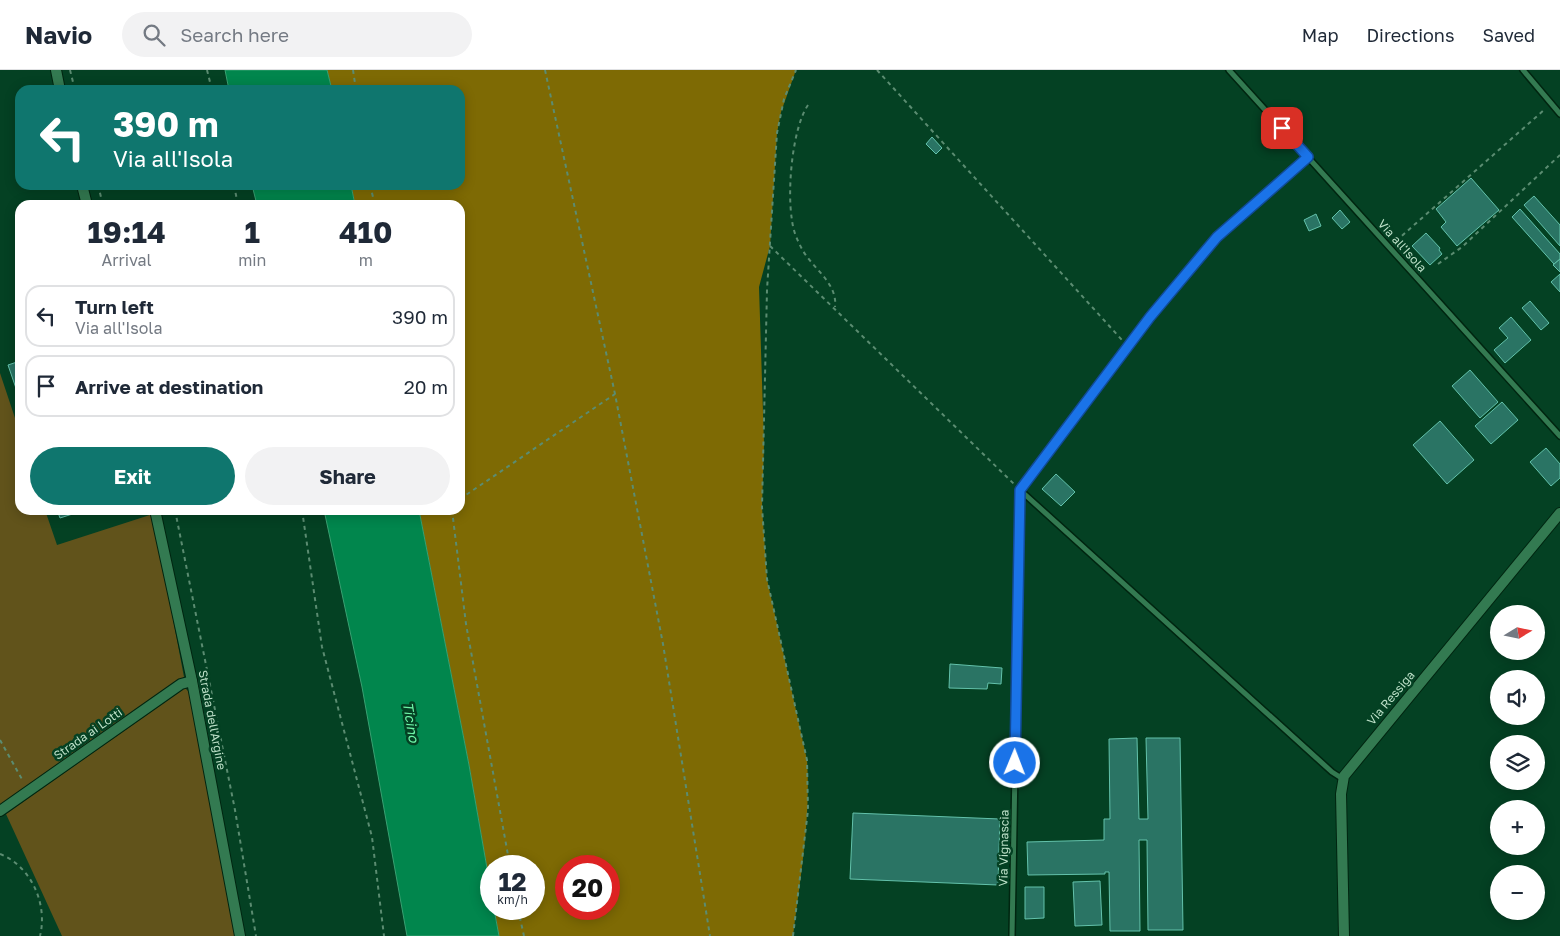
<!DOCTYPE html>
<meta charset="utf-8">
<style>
:root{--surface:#fff;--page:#f2f2f3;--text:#1f2937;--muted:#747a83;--line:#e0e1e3;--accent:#0f766e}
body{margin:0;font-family:"Golos Text",sans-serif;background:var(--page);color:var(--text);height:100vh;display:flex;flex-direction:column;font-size:19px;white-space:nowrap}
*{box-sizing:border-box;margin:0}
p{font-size:16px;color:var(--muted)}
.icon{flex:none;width:28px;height:28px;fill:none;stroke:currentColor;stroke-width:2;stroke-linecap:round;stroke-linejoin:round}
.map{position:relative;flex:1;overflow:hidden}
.sheet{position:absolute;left:15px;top:130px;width:450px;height:315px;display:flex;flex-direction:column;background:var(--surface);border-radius:15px;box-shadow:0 2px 12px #0003}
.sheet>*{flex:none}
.banner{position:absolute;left:15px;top:15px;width:450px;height:105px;border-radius:15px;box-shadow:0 2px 12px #0003;background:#0f766e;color:#fff;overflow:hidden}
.needle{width:32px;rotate:80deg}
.controls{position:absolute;left:1490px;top:535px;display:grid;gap:10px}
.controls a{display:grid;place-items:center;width:55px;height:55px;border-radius:50%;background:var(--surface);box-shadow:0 2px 12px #0003;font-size:25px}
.speed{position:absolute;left:480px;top:785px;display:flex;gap:10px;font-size:25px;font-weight:700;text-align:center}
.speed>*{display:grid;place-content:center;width:65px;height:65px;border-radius:50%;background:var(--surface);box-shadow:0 2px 12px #0003;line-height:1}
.speed small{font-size:12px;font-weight:400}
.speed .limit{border:8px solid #d22;background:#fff;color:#111}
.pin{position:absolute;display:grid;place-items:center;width:42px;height:42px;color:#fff;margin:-21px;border-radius:10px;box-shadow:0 2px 8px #0006}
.me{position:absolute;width:55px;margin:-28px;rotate:1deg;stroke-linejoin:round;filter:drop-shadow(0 0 4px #0008)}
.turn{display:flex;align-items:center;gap:18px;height:105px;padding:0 15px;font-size:22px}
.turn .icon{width:65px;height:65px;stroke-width:2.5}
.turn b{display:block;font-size:35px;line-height:42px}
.eta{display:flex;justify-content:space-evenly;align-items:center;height:85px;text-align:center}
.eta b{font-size:30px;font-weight:700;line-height:35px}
.primary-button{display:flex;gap:10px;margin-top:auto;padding:10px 15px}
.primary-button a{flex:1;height:58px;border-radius:30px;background:var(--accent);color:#fff;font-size:20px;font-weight:700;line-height:58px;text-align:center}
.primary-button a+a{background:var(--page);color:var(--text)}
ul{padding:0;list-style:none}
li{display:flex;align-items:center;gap:15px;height:62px;margin:0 10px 8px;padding:0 5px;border:2px solid var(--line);border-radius:15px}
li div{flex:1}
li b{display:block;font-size:19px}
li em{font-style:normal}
header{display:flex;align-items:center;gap:30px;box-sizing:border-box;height:70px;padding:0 25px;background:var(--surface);border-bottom:1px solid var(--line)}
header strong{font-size:24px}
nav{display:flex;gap:28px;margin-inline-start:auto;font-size:18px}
.search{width:350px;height:45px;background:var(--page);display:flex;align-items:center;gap:12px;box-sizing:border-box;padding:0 18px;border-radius:28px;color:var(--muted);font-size:19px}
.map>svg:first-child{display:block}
.green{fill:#61531b}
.forest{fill:#7e6a04;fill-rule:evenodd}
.water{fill:#01864d;stroke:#39a172}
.building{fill:#2a7464;stroke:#63c2ab}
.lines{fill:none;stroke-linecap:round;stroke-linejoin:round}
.lane-casing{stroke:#002510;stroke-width:8}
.street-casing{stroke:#002510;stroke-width:12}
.path{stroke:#5b8c71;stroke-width:2;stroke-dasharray:4 4;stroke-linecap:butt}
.lane{stroke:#337a51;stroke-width:5}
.street{stroke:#337a51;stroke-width:10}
.route-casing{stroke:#114b97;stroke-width:12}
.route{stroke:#1a73e8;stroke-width:9}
.labels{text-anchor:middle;stroke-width:5;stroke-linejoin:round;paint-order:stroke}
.street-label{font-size:12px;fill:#bcdfc7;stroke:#044123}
.water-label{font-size:14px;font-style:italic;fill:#6df5a7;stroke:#044123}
</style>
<header>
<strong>Navio</strong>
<div class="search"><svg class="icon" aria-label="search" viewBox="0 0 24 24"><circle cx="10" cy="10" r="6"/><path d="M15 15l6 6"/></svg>Search here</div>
<nav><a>Map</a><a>Directions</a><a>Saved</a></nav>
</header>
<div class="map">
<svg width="1560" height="866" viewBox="0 0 1560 866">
<rect width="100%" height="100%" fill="#044123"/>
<g class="green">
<polygon points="0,303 20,363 20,440 45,440 57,475 153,444 184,607 0,735"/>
<polygon points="185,618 192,625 237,866 62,866 6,744"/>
</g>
<path class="forest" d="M 327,0 L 796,0 L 781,42 L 777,63 L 770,176 L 759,217 L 764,374 L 762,437 L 767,509 L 807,690 C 811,749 800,808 793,866 L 499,866 L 494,839 L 534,839 L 534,796 L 491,796 L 491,821 L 469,695 L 419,440 L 460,440 L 460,135 L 355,135 L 351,115 L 460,115 L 460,20 L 332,20 ZM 566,796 L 609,796 L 609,839 L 566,839 Z"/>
<g class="water">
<polygon points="225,0 327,0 332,20 229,20"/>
<polygon points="252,115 351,115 355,135 257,135"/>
<polygon points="324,440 419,440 469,695 491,821 491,839 494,839 499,866 407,866 362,617"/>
</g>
<g class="building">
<polygon points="932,67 942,78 936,84 926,74"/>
<polygon points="1471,108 1499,140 1457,176 1441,157 1446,152 1436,139"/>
<polygon points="1534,126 1560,155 1560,176 1524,135"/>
<polygon points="1520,139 1560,184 1560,189 1554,194 1512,147"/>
<polygon points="1340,140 1350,152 1342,159 1332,148"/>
<polygon points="1316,144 1321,156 1309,161 1304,150"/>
<polygon points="1426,163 1440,178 1439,180 1442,184 1430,195 1412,176"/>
<polygon points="1560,189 1560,202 1553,195"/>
<polygon points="1560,204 1560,222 1551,212"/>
<polygon points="1530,231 1549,253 1541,260 1522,238"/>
<polygon points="1511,247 1531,270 1505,293 1494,280 1508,268 1499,258"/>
<polygon points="20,291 20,330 8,295"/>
<polygon points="1470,300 1498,332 1480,348 1452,316"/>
<polygon points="1502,332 1518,350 1491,374 1475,356"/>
<polygon points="1440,351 1474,390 1447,414 1413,375"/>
<polygon points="1546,378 1560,394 1560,408 1551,416 1530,392"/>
<polygon points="1056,404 1075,422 1061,436 1042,419"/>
<polygon points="57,440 85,440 60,448"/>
<polygon points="950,594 1002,598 1001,614 988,613 987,619 949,618"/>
<polygon points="1137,668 1139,749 1148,749 1146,668 1180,668 1183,860 1148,860 1147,770 1139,770 1140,861 1110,861 1109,802 1105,802 1105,804 1028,805 1027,772 1104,770 1104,749 1110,749 1109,669"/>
<polygon points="853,743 1000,749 998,815 850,809"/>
<polygon points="1100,811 1102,855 1075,856 1073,812"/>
<polygon points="1025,817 1044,817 1044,848 1025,849"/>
</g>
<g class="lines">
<g class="lane-casing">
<g id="lane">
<polyline points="1229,0 1560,366"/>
<polyline points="1523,0 1560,44"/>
<polyline points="1308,87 1217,167 1150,247 1020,420 1332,702 1343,709"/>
<polyline points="1012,866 1020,420"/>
</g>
</g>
<g class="street-casing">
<g id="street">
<polyline points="56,0 60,20"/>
<polyline points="82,115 87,135"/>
<polyline points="155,440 192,611 240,866"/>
<polyline points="0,741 181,614 192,611"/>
<polyline points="1344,866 1341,724 1344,706 1560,443"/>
</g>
</g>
<g class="path">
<polyline points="70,0 75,20"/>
<polyline points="207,0 212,20"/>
<polyline points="353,0 356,20"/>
<polyline points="545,0 615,324 663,574 710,866"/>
<polyline points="877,0 1122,270"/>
<path d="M 808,35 C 792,59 787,121 792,150 C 793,160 797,170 802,179 C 812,198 838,213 835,237"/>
<polyline points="98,115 103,135"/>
<polyline points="234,115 238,135"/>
<polyline points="370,115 375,135"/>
<polyline points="1396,171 1544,40"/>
<polyline points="770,176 1014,414"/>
<polyline points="1438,194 1462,177 1560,85"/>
<polyline points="460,429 615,324"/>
<polyline points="175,440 235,740 256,866"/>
<polyline points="302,440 322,577 372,767 384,866"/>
<polyline points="452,440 466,554 510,796"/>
<polyline points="0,670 23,711"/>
<path d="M 0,784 C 31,796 48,834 40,866"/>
<polyline points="518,839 524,866"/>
<polyline points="793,866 808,740 807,690 767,509 762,437 767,220 777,63 784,29 796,0"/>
</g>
<use href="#lane" class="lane"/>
<use href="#street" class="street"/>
</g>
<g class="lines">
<g class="route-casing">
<polyline id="route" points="1015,693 1020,420 1150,247 1217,167 1308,87 1282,58"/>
</g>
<use href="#route" class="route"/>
</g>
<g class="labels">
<g class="street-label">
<text transform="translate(1402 176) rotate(48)" y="4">Via all'Isola</text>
<text transform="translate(1391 628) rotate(-50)" y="4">Via Ressiga</text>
<text transform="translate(212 650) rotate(79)" y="4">Strada dell'Argine</text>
<text transform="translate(88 664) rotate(-35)" y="4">Strada ai Lotti</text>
<text transform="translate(1004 778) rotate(-89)" y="4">Via Vignascia</text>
</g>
<g class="water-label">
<text transform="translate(411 652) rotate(81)" y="5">Ticino</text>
</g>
</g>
</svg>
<div class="controls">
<a><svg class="needle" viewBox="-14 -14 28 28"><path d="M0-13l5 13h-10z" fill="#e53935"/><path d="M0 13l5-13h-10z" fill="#747a83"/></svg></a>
<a><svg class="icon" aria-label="sound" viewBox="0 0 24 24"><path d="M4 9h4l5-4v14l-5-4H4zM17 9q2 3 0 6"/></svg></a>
<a><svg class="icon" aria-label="layers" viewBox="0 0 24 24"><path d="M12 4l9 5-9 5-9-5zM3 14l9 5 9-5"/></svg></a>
<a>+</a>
<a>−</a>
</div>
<div class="speed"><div>12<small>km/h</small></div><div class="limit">20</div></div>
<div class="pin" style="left:1282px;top:58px;background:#d93025"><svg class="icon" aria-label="arrive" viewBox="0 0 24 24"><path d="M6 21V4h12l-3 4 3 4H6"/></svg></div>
<svg class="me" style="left:1015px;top:693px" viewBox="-20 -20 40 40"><circle r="17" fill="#1a73e8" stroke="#fff" stroke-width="3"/><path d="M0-11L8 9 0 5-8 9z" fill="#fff"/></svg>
<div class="banner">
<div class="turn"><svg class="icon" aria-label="left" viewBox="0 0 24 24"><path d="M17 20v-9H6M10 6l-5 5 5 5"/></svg><div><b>390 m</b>Via all'Isola</div></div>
</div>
<section class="sheet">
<div class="eta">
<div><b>19:14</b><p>Arrival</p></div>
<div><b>1</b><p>min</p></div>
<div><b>410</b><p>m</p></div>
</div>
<ul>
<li><svg class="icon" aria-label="left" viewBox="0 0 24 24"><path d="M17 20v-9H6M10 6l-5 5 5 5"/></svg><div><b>Turn left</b><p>Via all'Isola</p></div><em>390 m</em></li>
<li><svg class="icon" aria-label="arrive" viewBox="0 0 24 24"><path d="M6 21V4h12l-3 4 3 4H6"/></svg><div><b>Arrive at destination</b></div><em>20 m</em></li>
</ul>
<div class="primary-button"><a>Exit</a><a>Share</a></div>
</section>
</div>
